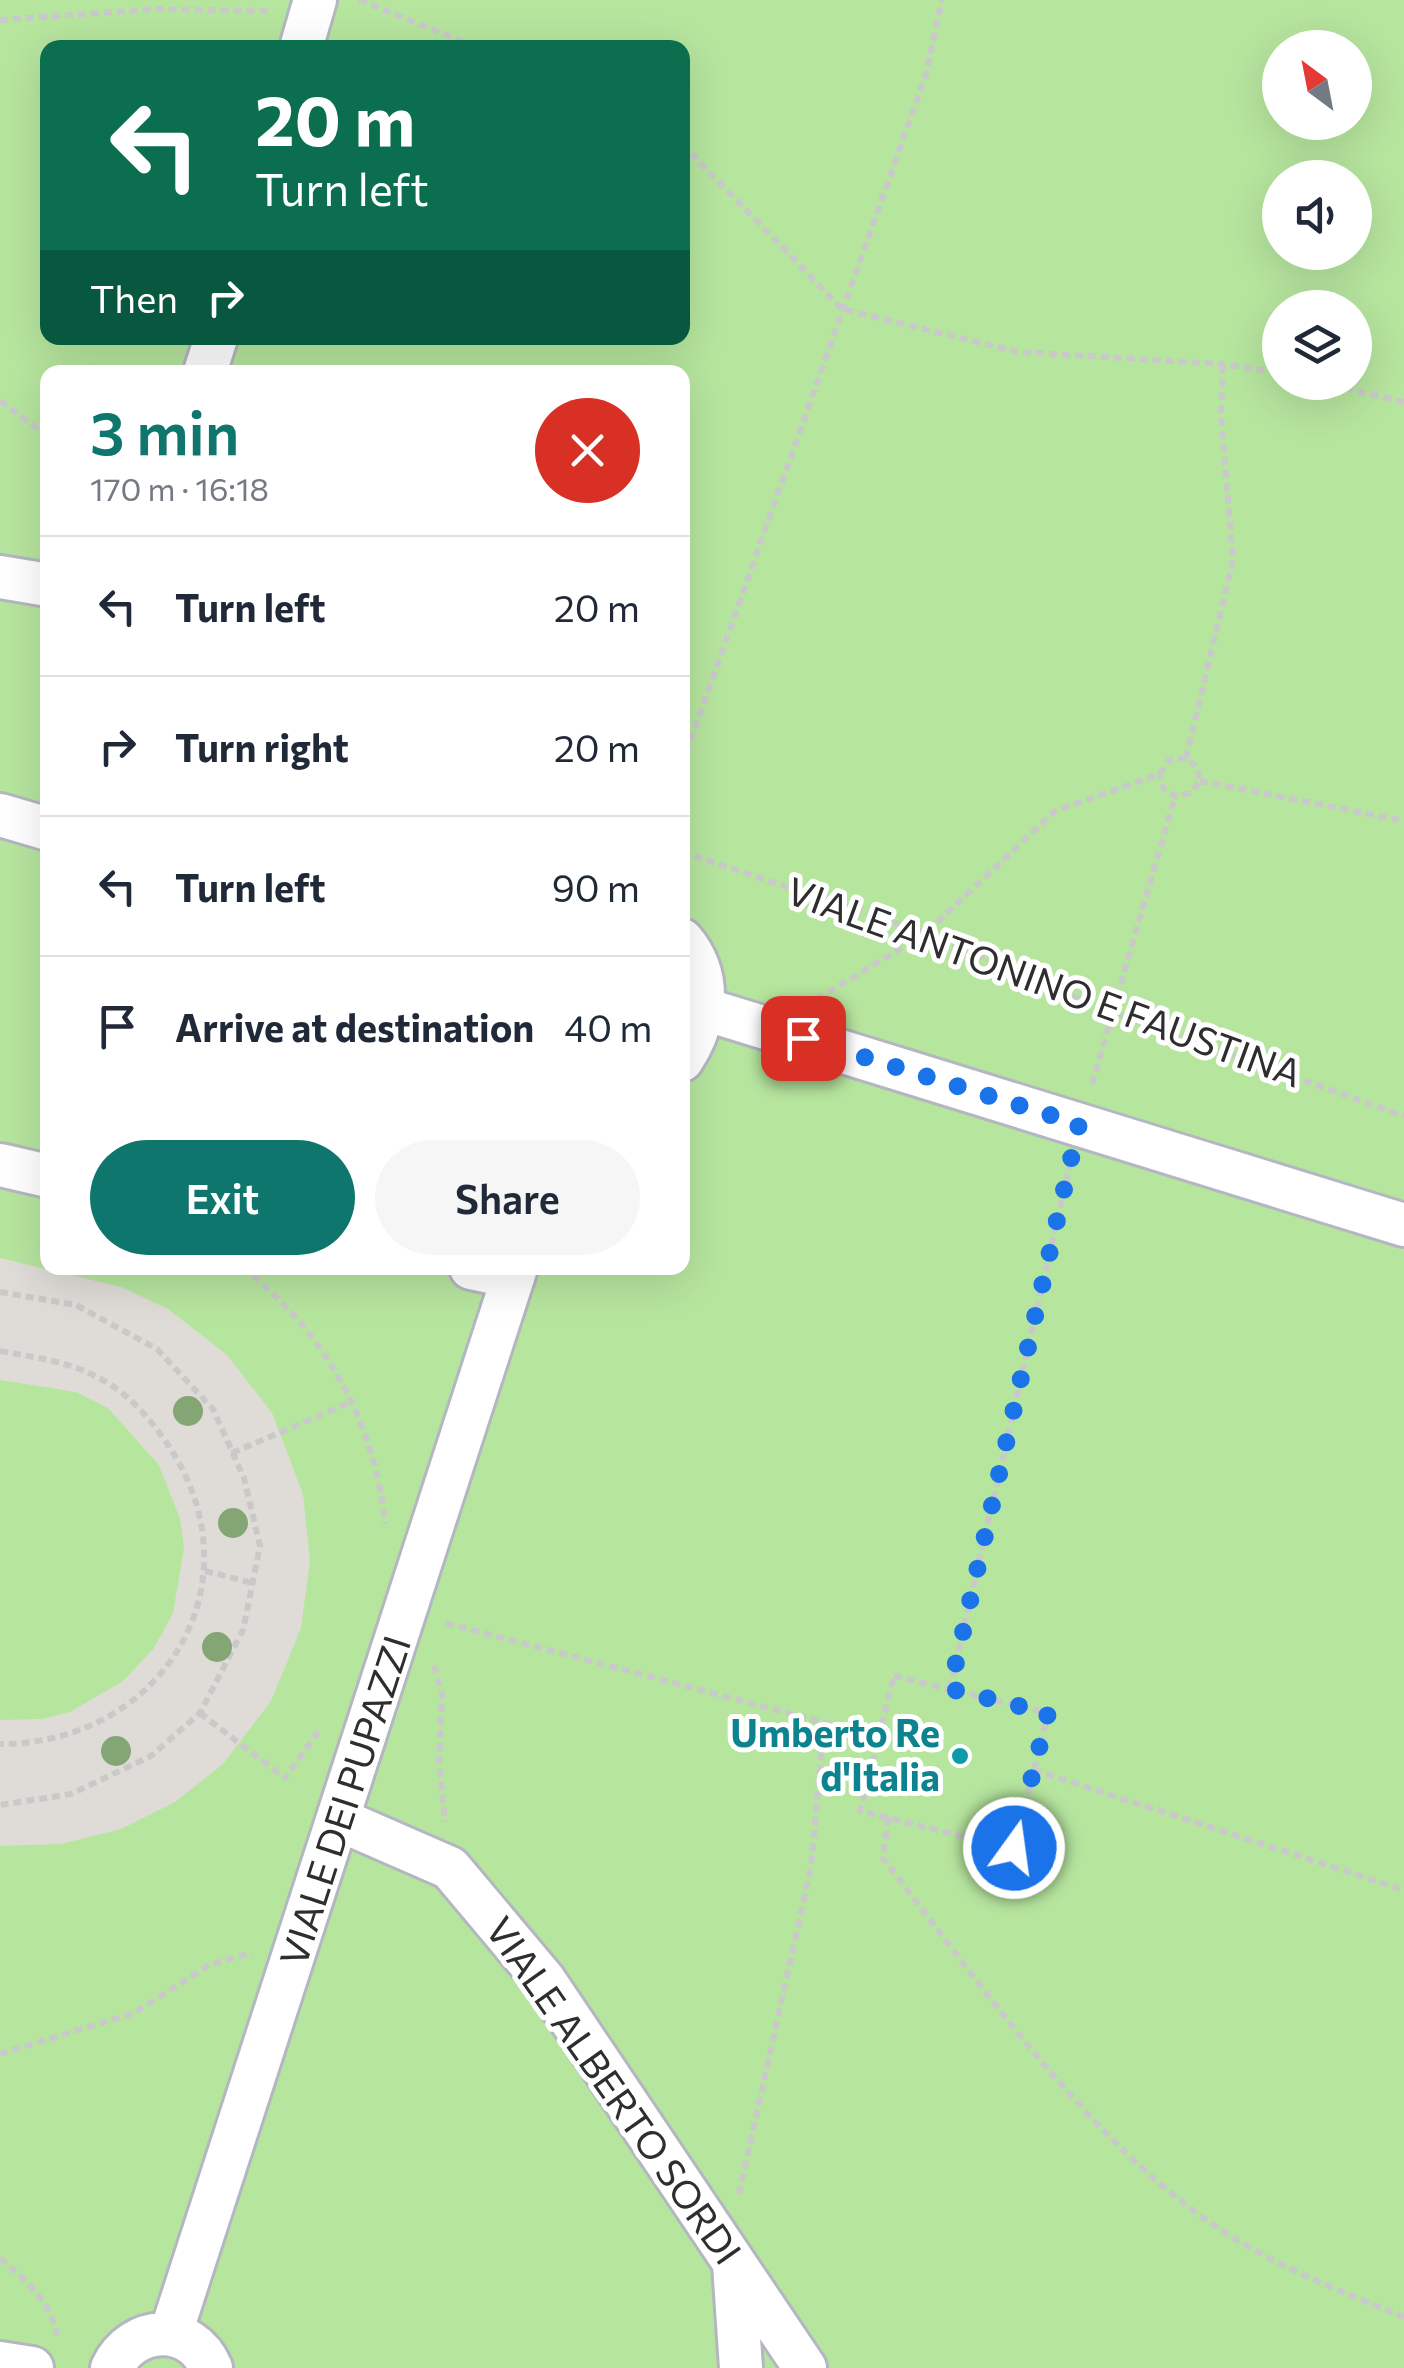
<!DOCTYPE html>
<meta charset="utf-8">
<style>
:root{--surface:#fff;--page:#f6f6f7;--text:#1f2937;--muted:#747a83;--line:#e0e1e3;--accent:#0f766e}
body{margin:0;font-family:Commissioner,sans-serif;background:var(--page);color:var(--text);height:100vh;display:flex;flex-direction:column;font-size:38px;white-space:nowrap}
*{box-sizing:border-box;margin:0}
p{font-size:32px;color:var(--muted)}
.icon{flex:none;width:55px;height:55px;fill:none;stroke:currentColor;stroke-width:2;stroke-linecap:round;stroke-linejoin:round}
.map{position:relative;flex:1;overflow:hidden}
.side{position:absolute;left:40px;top:365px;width:650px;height:910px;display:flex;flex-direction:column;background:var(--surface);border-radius:20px;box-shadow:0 10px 40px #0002}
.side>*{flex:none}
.banner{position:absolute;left:40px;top:40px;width:650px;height:305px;border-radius:20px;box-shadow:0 10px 40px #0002;background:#0b6e4f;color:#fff;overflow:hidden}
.needle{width:65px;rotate:328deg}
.tools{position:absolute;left:1262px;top:30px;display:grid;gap:20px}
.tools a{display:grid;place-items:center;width:110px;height:110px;border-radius:50%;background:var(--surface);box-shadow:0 10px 40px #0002;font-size:50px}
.pin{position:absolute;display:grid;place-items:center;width:85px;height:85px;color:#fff;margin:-42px;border-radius:20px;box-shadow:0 5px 15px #0006}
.me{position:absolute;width:110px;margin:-55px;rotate:14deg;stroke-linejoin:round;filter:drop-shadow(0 0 8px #0008)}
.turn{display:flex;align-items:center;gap:35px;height:210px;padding:0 50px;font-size:45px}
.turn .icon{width:130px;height:130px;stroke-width:2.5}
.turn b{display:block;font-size:70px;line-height:85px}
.then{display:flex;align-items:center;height:95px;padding:0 50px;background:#0003;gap:20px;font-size:38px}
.round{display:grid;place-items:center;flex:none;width:105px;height:105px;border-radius:52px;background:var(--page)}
.headline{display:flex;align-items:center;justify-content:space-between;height:170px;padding:0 50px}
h1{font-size:60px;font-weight:600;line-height:75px;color:var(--accent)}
.action{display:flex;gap:20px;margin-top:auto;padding:20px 50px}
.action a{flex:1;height:115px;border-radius:60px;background:var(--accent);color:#fff;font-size:40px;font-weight:600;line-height:115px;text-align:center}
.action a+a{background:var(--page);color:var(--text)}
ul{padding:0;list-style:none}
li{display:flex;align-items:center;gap:30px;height:140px;padding:0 50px;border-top:2px solid var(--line)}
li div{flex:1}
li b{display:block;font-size:38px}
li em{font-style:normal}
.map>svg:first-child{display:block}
.green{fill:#b6e59e;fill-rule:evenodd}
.plaza{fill:#dfdcd8}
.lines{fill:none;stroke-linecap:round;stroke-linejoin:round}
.street-casing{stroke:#b4b7c1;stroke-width:48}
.path{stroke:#c9c9c9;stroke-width:6;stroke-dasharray:8 5;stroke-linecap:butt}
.street{stroke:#fff;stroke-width:42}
.tree{fill:#84a574}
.route{stroke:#1a73e8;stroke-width:18;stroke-dasharray:0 32.4}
.culture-dot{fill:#0f9aa8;stroke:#fff;stroke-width:4}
.labels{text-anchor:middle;stroke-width:10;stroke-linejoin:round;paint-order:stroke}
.street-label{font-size:38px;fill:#2e2e2e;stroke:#fff}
.culture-label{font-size:38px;font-weight:bold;fill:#0d838f;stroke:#fff;text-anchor:end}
</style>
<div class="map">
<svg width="1404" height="2368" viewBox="0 0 1404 2368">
<rect width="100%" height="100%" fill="#efe9e1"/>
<path class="green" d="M 0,0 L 1404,0 L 1404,2368 L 0,2368 ZM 48,48 L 682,48 L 682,338 L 48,338 ZM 1280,48 L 1355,48 L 1355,122 L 1280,122 ZM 1280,178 L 1355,178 L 1355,252 L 1280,252 ZM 1280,308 L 1355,308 L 1355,382 L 1280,382 ZM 48,372 L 682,372 L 682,1268 L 48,1268 Z"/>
<polygon class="plaza" points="0,1258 121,1287 168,1309 227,1355 272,1413 303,1494 310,1561 301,1628 271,1701 223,1764 175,1802 121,1829 61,1844 0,1846 0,1720 42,1719 70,1712 123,1681 154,1648 173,1613 184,1548 180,1519 159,1465 108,1408 76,1392 0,1380"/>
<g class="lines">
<g class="street-casing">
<g id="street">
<polyline points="301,48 315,0"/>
<polyline points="205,372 216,338"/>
<polyline points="0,577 48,585"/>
<polyline points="0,815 48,829"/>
<path d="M 682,940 C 713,976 707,1023 682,1060"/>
<polyline points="704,1009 1404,1225"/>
<polyline points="0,1165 48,1176"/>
<polyline points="471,1268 513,1277"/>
<polyline points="340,1820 450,1868 544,1980 805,2368"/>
<polyline points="734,2264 741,2368"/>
<polyline points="171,2333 516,1268"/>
<polyline points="0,2363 32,2368"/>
<path d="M 112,2368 C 132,2325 191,2321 211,2368"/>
</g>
</g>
<g class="path">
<polyline points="359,0 479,48"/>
<polyline points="0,20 154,9 268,11"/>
<polyline points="682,144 842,309 1018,352 1223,364 1280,373"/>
<polyline points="1320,382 1404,402"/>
<polyline points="0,401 48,436"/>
<polyline points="1186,758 1233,560 1221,416 1223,364"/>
<polyline points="682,765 926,74 942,0"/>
<polyline points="1200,781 1404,821"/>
<polyline points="682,852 926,933 1114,1013 1404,1116"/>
<polyline points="817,999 926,933 1055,811 1160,774 1169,760 1186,758 1197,767 1200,781 1190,793 1175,796 1163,788 1160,774"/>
<polyline points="1092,1084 1175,796"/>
<path d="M 243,1268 C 324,1331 375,1421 385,1524"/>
<polyline points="0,1292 76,1305 157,1349 213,1409 244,1478 260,1546 243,1630 200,1713 151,1756 71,1794 0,1805"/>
<path d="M 0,1351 C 39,1358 74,1362 108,1383 C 132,1398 150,1419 166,1442 C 263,1582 163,1744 0,1744"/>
<polyline points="232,1453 351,1402"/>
<polyline points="205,1571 252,1583"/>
<polyline points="446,1623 879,1737"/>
<polyline points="434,1666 442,1694 439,1760 445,1822"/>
<polygon points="894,1676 1048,1713 1014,1849 860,1811"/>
<polyline points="950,1689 1070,1164"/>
<polyline points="200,1713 285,1778 319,1731"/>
<polyline points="1034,1770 1404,1890"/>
<path d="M 888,1818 L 883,1858 C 974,1976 1075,2122 1194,2211 C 1258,2259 1331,2288 1404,2317"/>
<polyline points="0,2054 134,2013 211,1964 252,1953"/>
<polyline points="739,2194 811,1867 824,1723"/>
<path d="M 0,2258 C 26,2281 50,2300 57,2335"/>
</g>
<use href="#street" class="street"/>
</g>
<g class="tree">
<circle cx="188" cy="1411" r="15"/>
<circle cx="233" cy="1523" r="15"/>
<circle cx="217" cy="1647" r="15"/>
<circle cx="116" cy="1751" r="15"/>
</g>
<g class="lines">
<polyline class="route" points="803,1038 1079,1124 950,1689 1048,1713 1014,1848"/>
</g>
<circle class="culture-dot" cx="960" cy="1756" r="10"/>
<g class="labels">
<g class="street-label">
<text transform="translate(1044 983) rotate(20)" y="13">VIALE ANTONINO E FAUSTINA</text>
<text transform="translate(346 1801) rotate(-72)" y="13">VIALE DEI PUPAZZI</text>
<text transform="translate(613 2091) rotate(55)" y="13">VIALE ALBERTO SORDI</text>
</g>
<g class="culture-label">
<text x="940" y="1747">Umberto Re<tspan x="940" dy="44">d'Italia</tspan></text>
</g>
</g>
</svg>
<div class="tools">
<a><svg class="needle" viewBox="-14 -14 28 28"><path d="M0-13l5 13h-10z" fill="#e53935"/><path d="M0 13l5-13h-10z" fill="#747a83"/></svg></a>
<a><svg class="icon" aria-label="sound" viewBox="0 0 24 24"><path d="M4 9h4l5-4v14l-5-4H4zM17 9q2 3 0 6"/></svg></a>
<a><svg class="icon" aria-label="layers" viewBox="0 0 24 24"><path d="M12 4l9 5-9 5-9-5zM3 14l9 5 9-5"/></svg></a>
</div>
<div class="pin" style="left:803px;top:1038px;background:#d93025"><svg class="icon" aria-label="arrive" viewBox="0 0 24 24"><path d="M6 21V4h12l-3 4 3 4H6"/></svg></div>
<svg class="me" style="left:1014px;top:1848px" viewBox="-20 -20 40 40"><circle r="17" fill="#1a73e8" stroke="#fff" stroke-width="3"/><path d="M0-11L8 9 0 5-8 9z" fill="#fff"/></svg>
<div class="banner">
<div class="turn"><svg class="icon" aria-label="left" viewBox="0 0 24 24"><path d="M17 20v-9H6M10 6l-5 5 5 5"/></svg><div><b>20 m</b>Turn left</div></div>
<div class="then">Then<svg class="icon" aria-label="right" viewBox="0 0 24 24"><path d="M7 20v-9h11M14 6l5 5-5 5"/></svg></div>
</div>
<section class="side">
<div class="headline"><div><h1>3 min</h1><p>170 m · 16:18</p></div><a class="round" style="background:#d93025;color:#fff"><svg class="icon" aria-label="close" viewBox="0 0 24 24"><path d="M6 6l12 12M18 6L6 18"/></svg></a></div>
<ul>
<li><svg class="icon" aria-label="left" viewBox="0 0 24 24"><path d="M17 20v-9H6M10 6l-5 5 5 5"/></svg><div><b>Turn left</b></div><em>20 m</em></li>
<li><svg class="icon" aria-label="right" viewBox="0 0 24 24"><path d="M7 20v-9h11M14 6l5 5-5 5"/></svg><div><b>Turn right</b></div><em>20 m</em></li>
<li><svg class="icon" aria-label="left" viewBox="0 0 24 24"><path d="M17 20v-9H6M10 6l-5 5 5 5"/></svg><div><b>Turn left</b></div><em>90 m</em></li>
<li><svg class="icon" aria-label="arrive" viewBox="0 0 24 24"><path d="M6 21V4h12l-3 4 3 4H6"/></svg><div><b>Arrive at destination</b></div><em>40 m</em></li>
</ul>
<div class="action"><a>Exit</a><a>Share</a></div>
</section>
</div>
